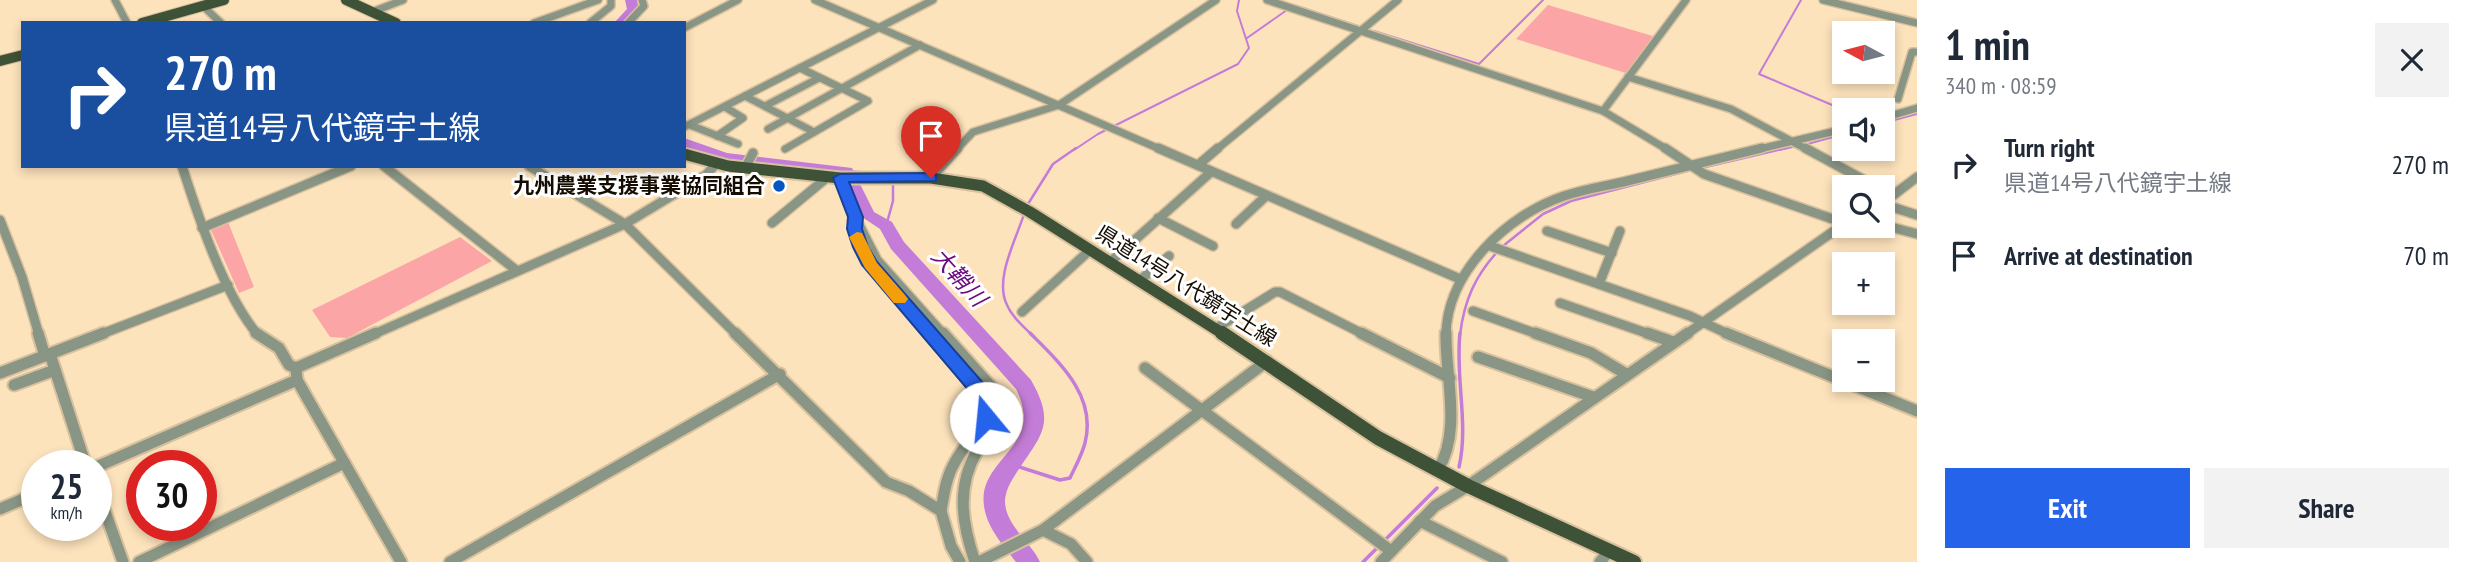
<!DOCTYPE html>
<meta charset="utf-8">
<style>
:root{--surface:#fff;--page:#f2f2f3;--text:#1f2937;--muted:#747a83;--accent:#2563eb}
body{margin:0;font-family:"PT Sans Narrow","Noto Sans JP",sans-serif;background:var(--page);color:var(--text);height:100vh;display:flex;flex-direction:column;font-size:26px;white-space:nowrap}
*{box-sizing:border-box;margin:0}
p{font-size:23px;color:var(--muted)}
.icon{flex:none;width:38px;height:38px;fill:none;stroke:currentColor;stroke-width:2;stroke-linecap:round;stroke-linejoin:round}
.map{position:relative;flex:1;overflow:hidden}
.panel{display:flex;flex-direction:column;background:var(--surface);width:560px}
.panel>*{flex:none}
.hud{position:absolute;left:21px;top:21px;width:665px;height:147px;border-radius:0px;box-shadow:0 4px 10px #0003;background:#1a4fa0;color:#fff;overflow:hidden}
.needle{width:46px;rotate:277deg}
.controls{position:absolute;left:1832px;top:21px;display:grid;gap:14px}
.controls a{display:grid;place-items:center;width:63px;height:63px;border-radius:0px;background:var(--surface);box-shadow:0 4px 10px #0003;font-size:35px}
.speed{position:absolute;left:21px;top:450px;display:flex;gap:14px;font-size:35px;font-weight:700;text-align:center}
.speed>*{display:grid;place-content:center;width:91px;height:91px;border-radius:50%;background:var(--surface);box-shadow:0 4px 10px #0003;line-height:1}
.speed small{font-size:18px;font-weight:400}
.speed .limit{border:10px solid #d22;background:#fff;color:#111}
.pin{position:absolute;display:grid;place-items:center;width:60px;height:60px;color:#fff;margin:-72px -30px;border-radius:50% 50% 50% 0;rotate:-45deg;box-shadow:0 0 7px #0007}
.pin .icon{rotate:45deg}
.me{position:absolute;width:77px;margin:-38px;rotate:343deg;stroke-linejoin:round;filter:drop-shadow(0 0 5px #0008)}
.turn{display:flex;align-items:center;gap:24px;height:147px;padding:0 28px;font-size:32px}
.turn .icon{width:91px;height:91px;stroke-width:2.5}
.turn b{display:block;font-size:49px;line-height:60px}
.round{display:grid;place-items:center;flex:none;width:74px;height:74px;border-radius:0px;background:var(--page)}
.summary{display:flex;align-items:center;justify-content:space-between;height:119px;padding:0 28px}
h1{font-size:42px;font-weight:600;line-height:52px}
.cta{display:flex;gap:14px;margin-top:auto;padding:14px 28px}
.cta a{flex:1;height:80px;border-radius:0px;background:var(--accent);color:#fff;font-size:28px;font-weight:600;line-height:80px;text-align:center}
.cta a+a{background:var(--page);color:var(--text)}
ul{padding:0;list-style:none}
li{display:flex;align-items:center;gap:21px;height:91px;padding:0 28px}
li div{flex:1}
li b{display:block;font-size:26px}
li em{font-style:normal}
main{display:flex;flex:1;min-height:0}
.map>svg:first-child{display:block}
.green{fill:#fca5a6}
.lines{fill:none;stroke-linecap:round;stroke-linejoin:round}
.stream-far2{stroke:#c37cd7;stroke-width:2}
.stream-far1{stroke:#c37cd7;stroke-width:2.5}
.stream{stroke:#c37cd7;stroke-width:3.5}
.river{fill:#c37cd7;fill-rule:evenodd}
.minor-far2-casing{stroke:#d8c19e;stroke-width:10}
.minor-far1-casing{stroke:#d8c19e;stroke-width:12}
.minor-casing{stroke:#d8c19e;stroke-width:15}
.major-far2-casing{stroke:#d8c19e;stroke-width:12}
.major-far1-casing{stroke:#d8c19e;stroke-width:15}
.major-casing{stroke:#d8c19e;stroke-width:18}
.minor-far2{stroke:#899585;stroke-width:7}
.minor-far1{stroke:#899585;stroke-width:9}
.minor{stroke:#899585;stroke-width:11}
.major-far2{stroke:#3d5237;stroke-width:10}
.major-far1{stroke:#3d5237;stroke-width:11}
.major{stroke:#3d5237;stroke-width:14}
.route{fill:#2563eb;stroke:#184099;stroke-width:2}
.slow{fill:#f59e0b}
.poi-dot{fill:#0556c0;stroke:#fff;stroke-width:2.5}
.labels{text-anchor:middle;stroke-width:6;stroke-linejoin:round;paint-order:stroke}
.poi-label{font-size:21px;font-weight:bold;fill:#150d02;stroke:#fff;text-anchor:end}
.street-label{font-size:21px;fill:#150d02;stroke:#fff}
.water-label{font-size:23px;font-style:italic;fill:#6c0c81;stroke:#fff}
</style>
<main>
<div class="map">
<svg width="1917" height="562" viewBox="0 0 1917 562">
<rect width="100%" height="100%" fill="#fde3bc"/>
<g class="green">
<polygon points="1548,5 1656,37 1629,74 1516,39"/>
<polygon points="228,222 254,287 239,293 211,230"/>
<polygon points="460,237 492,261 347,338 330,337 312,310"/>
</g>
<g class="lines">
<g class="stream-far2">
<polyline points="1801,0 1759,74 1844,110"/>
<polyline points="1374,31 1479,64 1543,0"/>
<polyline points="1247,38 1294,5 1361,27"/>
<polyline points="1883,123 1917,114"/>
<polyline points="1804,145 1844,134"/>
<polyline points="1074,150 1098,134 1238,64 1249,48 1237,11 1239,0"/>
<polyline points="1779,150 1797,146"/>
</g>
<g class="stream-far1">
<polyline points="1701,168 1786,148"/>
<polyline points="847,171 868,173"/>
<polyline points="1028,204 1053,164 1076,148"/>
<path d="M 1024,214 C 1016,240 994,279 1007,305 C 1012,317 1023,326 1032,335"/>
<polyline points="886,226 893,201 893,183"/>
<polyline points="1503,246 1543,214 1571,201 1691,170"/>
<path d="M 1460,335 C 1464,301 1475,276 1498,251"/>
</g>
<g class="stream">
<path d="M 1010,464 L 1060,480 L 1070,478 C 1075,467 1082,455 1085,443 C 1097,396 1060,363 1030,333"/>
<path d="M 1459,467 C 1469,424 1455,377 1460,333"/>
<polyline points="1385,540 1437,488"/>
<polyline points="1363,562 1378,547"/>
</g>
<g class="river">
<polygon points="625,0 637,0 639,10 627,23 614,23 627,9"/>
<path d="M 684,138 L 727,153 L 852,168 L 874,212 L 892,222 L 904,242 L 1031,380 C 1056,424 1042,434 1017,472 C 1011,481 1005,491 1005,502 C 1006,526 1031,542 1040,562 L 1016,562 C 1003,545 987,528 984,506 C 977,458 1046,448 1016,389 L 891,249 L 880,229 L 859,215 L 841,175 L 725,162 L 684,147 Z"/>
</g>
<g class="minor-far2-casing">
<g id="minor-far2">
<polyline points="115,0 127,23"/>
<polyline points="815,0 1162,150"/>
<polyline points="1267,0 1603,111 1668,150"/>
<polyline points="1823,0 1917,23"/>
<polyline points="203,6 221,23"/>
<polyline points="372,12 403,0"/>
<polyline points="534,23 598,0"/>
<polyline points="590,23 611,6 611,0"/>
<polyline points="628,23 644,6 642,0"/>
<polyline points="684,28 738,0"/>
<polyline points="1628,77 1731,109 1808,150"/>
<polyline points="745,96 814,132"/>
<polyline points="1898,99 1912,52 1917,52"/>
<polyline points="765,106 819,78"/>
<polyline points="1603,111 1686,0"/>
<polyline points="1883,118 1917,108"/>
<polyline points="690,125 738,144"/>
<polyline points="684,127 933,0"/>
<polyline points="768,129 920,45"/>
<polyline points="717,136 743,118 725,107"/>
<polyline points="785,149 868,101 800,68"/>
<polyline points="956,150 973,132 1059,105 1216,0"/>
<polyline points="1216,150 1398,0"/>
<polyline points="1755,150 1844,129"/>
</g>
</g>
<g class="minor-far1-casing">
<g id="minor-far1">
<polyline points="1158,148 1460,279"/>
<polyline points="1665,148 1704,174 1844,223"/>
<polyline points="1805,148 1877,187"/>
<polyline points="1198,165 1218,148"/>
<path d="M 182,166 C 198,216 224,295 258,335"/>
<polyline points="384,166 516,270"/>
<polyline points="529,166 625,224 737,335"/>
<polyline points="745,168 753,153"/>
<polyline points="840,178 855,217 877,260 944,335"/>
<polyline points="931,178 958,148"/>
<polyline points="1883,203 1917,177"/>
<polyline points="1883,204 1917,215"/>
<polyline points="1158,218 1213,246"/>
<polyline points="0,220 22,277 39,335"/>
<path d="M 855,221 C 855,263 905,305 931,335"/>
<polyline points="772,223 824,180 825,176"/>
<polyline points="1236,224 1266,196"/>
<polyline points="1883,225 1917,234"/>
<polyline points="202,228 351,166"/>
<polyline points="1547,231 1612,253"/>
<polyline points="1490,246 1690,316 1730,335"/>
<polyline points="1109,263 1211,172"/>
<polyline points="1139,281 1169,256"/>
<polyline points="1599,284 1620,231"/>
<polyline points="1560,303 1652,335"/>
<polyline points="1473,311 1540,335"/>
<polyline points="1022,312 1090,250"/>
<polyline points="1215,329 1275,292 1280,292 1365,335"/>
<polyline points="99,335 228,285"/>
<polyline points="372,335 625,224 706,175 716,164"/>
<path d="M 1446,335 C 1447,272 1507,215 1564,196 C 1584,189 1606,186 1627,181 C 1672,170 1717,159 1762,148"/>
<polyline points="1685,335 1844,224"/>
</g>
</g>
<g class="minor-casing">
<g id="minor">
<polyline points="38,333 45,356"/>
<polyline points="256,333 279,348 289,365 296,368"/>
<polyline points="735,333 886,482 909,491 941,511 951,546 960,562"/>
<path d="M 929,333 L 985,397 C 988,426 967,439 955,462 C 946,477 944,494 941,511"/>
<path d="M 943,333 L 995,391 L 1001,414 C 994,427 984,438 977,451 C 956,488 962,523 975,562"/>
<polyline points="1361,333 1450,378"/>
<polyline points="1535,333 1591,353 1626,374"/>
<polyline points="1647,333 1673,342"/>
<polyline points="1726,333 1917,411"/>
<polyline points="50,354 86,466"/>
<polyline points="1478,357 1593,397"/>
<polyline points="296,368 376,333"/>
<polyline points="296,368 297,380 401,562"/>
<polyline points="1145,368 1391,551"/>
<polyline points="0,373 104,333"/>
<polyline points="14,385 55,370"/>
<polyline points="96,467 297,380"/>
<path d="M 1438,470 C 1462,430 1445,377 1446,333"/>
<polyline points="96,486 123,562"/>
<polyline points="0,509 37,493"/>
<polyline points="1420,521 1502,562"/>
<polyline points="1043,530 1071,544 1087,562"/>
<polyline points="139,562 344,463"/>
<polyline points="450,562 780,374"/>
<polyline points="979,562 1043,530 1267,361"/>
<polyline points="1381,562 1435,506 1468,486 1688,333"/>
<polyline points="1600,562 1609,551"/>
</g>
</g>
<g class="major-far2-casing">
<g id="major-far2">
<polyline points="346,0 396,23"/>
<polyline points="142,23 224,0"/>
<polyline points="0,61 23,55"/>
</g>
</g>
<g class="major-far1-casing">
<polyline id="major-far1" points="684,154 728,166 840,178 931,178 983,186 1030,212 1225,335"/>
</g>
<g class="major-casing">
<polyline id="major" points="1222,333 1378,438 1468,486 1634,562"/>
</g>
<use href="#minor-far2" class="minor-far2"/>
<use href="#minor-far1" class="minor-far1"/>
<use href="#minor" class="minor"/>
<use href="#major-far2" class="major-far2"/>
<use href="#major-far1" class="major-far1"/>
<use href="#major" class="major"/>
</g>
<polygon class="route" points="931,173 936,175 936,181 849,182 863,217 862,229 868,247 877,262 991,392 995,418 992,423 979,423 976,399 862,265 853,247 847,229 848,217 833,178 840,174"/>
<polygon class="slow" points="857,232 862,233 877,263 905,295 908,299 905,303 894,303 865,268 849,237"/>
<circle class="poi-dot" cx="779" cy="186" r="7"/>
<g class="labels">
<g class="poi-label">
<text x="765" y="193">九州農業支援事業協同組合</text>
</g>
<g class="street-label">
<text transform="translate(1186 286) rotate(32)" y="7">県道14号八代鏡宇土線</text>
</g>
<g class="water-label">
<text transform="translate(959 277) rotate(48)" y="8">大鞘川</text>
</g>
</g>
</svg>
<div class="controls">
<a><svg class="needle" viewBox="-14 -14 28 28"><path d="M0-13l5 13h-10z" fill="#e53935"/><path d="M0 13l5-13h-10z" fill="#747a83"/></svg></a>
<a><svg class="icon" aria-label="sound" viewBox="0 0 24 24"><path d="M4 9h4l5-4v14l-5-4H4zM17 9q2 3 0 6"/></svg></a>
<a><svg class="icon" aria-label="search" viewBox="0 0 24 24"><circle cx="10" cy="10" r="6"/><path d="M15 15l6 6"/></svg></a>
<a>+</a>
<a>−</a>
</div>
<div class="speed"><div>25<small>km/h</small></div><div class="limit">30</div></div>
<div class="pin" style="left:931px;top:178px;background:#d93025"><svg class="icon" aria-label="arrive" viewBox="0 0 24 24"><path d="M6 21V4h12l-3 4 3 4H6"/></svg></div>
<svg class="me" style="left:986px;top:418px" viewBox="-20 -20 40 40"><circle r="19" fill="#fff"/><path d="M0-13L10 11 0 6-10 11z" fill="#2563eb"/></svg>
<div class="hud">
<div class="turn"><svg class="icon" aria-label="right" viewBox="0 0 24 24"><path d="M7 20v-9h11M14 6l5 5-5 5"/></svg><div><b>270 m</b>県道14号八代鏡宇土線</div></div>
</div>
</div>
<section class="panel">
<div class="summary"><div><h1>1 min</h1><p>340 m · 08:59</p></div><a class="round"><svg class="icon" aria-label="close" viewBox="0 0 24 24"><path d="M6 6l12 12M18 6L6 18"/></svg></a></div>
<ul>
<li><svg class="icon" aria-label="right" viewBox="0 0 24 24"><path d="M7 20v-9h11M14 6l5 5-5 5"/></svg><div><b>Turn right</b><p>県道14号八代鏡宇土線</p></div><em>270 m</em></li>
<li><svg class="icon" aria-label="arrive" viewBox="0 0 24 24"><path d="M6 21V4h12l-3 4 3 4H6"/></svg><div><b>Arrive at destination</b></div><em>70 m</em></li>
</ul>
<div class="cta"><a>Exit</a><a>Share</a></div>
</section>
</main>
